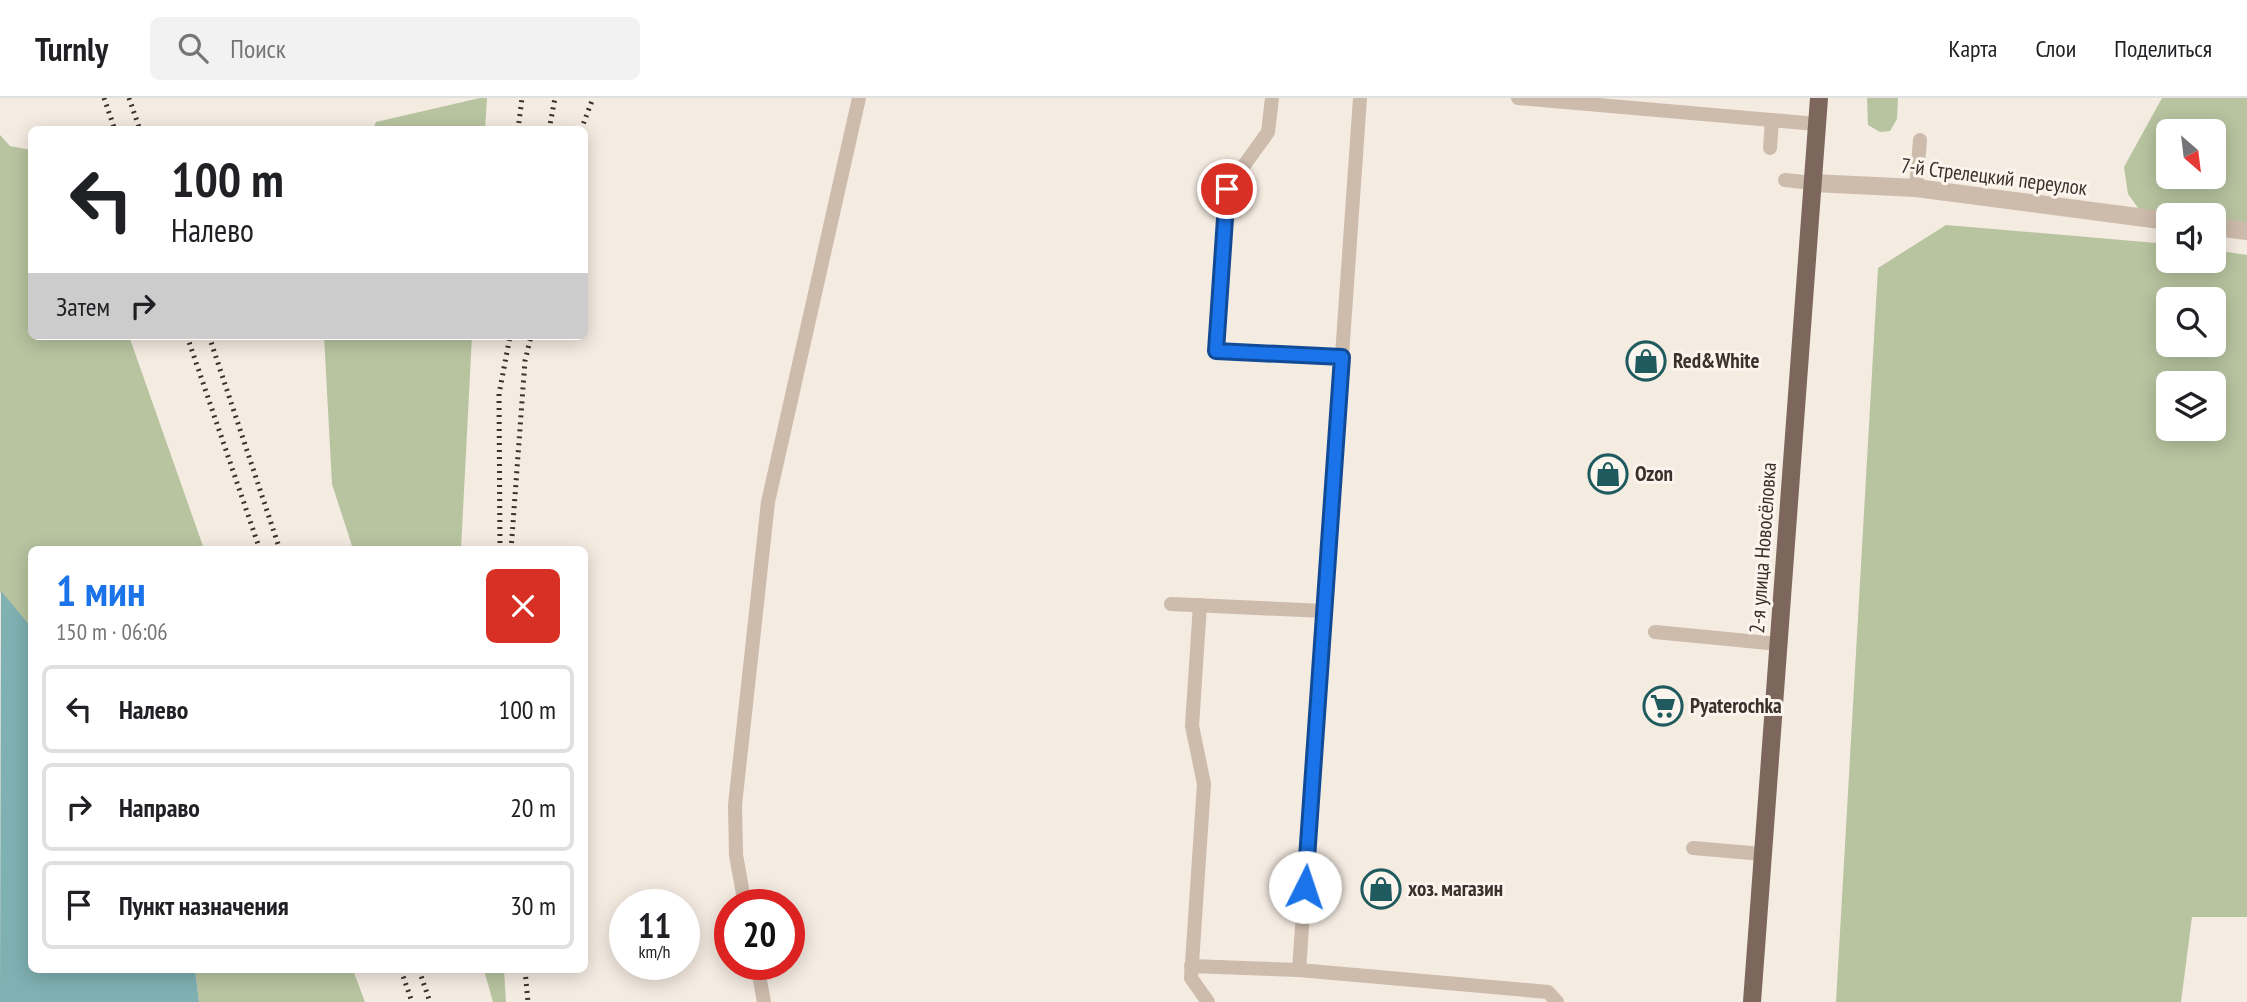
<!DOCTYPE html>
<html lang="ru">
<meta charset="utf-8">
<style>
:root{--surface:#fff;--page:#f2f2f2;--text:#202124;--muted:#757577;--line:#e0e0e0;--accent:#1a73e8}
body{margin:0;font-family:"PT Sans Narrow",sans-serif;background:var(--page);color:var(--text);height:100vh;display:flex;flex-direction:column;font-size:26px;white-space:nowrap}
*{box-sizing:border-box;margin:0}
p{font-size:23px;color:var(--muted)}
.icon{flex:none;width:38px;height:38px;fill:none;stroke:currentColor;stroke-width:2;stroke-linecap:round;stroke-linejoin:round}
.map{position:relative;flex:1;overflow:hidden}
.side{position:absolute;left:28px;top:448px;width:560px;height:427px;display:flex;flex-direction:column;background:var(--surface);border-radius:10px;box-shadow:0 4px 18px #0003}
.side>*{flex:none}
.hud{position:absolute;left:28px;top:28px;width:560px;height:214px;border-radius:10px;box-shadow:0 4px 18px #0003;background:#fff;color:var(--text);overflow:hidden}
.needle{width:46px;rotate:152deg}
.buttons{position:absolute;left:2156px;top:21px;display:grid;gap:14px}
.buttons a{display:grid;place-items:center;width:70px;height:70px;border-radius:10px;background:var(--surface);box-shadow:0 4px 18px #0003;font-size:35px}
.speed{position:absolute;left:609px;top:791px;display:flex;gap:14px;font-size:35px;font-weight:700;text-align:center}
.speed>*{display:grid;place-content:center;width:91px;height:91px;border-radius:50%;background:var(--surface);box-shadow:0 4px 18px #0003;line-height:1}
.speed small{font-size:18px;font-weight:400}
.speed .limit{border:10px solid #d22;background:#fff;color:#111}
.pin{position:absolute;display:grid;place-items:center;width:60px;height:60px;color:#fff;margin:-30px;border:4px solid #fff;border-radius:50%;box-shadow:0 2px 7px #0007}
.me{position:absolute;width:77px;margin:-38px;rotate:4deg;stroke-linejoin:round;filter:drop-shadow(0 0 5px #0008)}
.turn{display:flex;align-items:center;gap:24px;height:147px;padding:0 28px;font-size:32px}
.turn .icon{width:91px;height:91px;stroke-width:2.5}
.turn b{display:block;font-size:49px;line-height:60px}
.then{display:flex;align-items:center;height:66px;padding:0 28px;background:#0003;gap:14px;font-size:26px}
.round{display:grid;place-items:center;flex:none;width:74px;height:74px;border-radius:10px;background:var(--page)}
.summary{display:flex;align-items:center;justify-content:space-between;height:119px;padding:0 28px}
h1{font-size:42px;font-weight:800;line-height:52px;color:var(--accent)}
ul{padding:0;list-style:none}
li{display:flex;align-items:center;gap:21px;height:88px;margin:0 14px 10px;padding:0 14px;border:4px solid var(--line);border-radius:10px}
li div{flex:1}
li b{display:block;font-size:26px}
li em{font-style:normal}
header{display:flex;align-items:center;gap:42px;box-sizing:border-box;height:98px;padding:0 35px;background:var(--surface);border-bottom:2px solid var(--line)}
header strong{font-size:33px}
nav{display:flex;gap:38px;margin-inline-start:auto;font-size:24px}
.search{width:490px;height:63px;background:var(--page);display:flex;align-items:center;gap:18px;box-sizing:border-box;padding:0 24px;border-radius:10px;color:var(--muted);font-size:26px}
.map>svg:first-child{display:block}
.green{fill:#b8c4a0;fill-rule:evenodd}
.water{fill:#7fb0b2}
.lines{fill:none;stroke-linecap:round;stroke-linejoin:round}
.lane{stroke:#cdbbac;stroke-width:14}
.street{stroke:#cdbbac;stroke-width:18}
.primary{stroke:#7d675c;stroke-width:18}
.rail{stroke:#3b302b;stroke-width:5;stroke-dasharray:2 5;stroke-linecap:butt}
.route-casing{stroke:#114b97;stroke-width:18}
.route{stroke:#1a73e8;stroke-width:12}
.labels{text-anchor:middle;stroke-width:6;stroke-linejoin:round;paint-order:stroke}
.street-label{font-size:21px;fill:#3b302b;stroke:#fbf5ee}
.poi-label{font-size:21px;font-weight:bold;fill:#3b302b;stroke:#fbf5ee;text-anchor:start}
</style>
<header>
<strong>Turnly</strong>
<div class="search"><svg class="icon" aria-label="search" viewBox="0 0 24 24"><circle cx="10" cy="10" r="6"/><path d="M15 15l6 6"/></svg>Поиск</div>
<nav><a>Карта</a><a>Слои</a><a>Поделиться</a></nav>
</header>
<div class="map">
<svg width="2247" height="904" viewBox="0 0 2247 904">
<rect width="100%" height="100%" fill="#f4ebe1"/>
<g class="green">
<polygon points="480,0 487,0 485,31 373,31 376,24"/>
<polygon points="1867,0 1898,0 1897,21 1890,33 1880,34 1868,27"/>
<path d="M 2162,0 L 2247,0 L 2247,126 L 2214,123 L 2214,117 L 2144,118 L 2128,96 L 2124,69 ZM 2168,33 L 2214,33 L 2214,79 L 2168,79 Z"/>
<polygon points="0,37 10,48 31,52 32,238 129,238 204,451 32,452 31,529 0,494"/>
<path d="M 1946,127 L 2168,146 L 2168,163 L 2214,163 L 2214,152 L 2247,157 L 2247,819 L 2192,819 L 2181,904 L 1836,904 L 1878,170 ZM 2168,201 L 2214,201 L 2214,247 L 2168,247 ZM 2168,285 L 2214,285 L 2214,331 L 2168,331 Z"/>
<polygon points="324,238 472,238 461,451 353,451 332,386"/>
<polygon points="195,872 353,872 365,904 199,904"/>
<polygon points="484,872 504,872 506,904 493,904"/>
</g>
<polygon class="water" points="1,493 31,529 32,872 195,872 199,904 0,904"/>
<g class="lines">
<g class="lane">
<polyline points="1272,0 1268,34 1227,91 1216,253 1342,259"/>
<polyline points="1360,0 1299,872 1548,894 1557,904"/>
<polyline points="1518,0 1817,26"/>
<polyline points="1770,50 1772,22"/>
<polyline points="1785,82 1813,85"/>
<polyline points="1916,90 1920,42"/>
<polyline points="1171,506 1324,513"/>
<polyline points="1200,507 1192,628 1204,686 1191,880 1208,904"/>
<polyline points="1655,534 1779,546"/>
<polyline points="1693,750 1763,756"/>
<polyline points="745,807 736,757 735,707 768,404 859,0"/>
<polyline points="757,866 764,904"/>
<polyline points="1191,868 1299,872"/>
</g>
<g class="street">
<polyline points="1813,85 1916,90 2168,123"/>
<polyline points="2214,129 2247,133"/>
</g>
<polyline class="primary" points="1752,904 1819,0"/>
<g class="rail">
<polyline points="104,0 115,32"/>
<polyline points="129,0 140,32"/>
<polyline points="518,32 522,0"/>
<polyline points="549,32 555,0"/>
<polyline points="581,32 593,0"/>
<polyline points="187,238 260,452"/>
<polyline points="209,238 280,452"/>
<polyline points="500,452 499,296 510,238"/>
<polyline points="511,452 525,263 531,238"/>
<polyline points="401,872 412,904"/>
<polyline points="419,872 430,904"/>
<polyline points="525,872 528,904"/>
</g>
</g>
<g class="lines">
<g class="route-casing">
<polyline id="route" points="1227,91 1216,253 1342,259 1305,789"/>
</g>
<use href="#route" class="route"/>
</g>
<defs>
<g id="shop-ring" transform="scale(2.0125)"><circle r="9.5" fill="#fbf5ee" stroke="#1f5a5e" stroke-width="1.5"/><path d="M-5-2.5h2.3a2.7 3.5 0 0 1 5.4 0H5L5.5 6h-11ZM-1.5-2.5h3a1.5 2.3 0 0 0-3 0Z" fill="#1f5a5e"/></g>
<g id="supermarket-ring" transform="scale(2.0125)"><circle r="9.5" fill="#fbf5ee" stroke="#1f5a5e" stroke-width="1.5"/><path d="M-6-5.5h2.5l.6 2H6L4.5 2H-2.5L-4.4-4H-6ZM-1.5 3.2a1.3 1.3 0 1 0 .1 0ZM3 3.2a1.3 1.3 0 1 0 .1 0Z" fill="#1f5a5e"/></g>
</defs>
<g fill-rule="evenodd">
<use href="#shop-ring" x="1646" y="263"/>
<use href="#shop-ring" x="1608" y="376"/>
<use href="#supermarket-ring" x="1663" y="608"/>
<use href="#shop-ring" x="1381" y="791"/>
</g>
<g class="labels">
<g class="street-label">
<text transform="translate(1994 79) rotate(7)" y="7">7-й Стрелецкий переулок</text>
<text transform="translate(1763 450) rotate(-86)" y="7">2-я улица Новосёловка</text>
</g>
<g class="poi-label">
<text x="1673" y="270">Red&amp;White</text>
<text x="1635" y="383">Ozon</text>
<text x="1690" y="615">Pyaterochka</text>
<text x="1408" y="798">хоз. магазин</text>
</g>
</g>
</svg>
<div class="buttons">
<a><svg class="needle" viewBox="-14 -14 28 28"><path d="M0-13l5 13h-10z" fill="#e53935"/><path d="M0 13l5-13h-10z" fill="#757577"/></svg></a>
<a><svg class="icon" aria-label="sound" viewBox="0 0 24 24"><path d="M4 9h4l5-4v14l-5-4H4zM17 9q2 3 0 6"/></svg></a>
<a><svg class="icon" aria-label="search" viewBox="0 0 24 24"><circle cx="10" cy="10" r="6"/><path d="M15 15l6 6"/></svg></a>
<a><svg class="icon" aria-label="layers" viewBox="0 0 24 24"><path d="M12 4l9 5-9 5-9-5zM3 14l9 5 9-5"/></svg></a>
</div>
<div class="speed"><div>11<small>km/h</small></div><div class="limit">20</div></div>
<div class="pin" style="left:1227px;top:91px;background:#d93025"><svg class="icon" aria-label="arrive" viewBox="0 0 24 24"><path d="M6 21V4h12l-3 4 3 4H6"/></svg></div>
<svg class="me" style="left:1305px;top:789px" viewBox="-20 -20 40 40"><circle r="19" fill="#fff"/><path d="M0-13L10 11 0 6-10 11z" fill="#1a73e8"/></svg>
<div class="hud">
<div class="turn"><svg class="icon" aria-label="left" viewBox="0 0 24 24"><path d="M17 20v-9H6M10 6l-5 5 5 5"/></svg><div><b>100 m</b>Налево</div></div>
<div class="then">Затем<svg class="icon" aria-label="right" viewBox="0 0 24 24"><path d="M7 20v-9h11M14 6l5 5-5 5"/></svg></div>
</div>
<section class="side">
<div class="summary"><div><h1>1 мин</h1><p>150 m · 06:06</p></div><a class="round" style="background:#d93025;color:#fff"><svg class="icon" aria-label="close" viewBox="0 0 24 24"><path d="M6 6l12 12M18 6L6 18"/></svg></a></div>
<ul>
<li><svg class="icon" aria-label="left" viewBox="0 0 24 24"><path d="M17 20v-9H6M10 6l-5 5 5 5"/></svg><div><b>Налево</b></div><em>100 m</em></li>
<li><svg class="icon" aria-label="right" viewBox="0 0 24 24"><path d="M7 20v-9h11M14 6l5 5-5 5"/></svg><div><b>Направо</b></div><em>20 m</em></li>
<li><svg class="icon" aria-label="arrive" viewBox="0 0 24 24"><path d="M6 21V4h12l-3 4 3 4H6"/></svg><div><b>Пункт назначения</b></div><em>30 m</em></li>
</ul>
</section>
</div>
